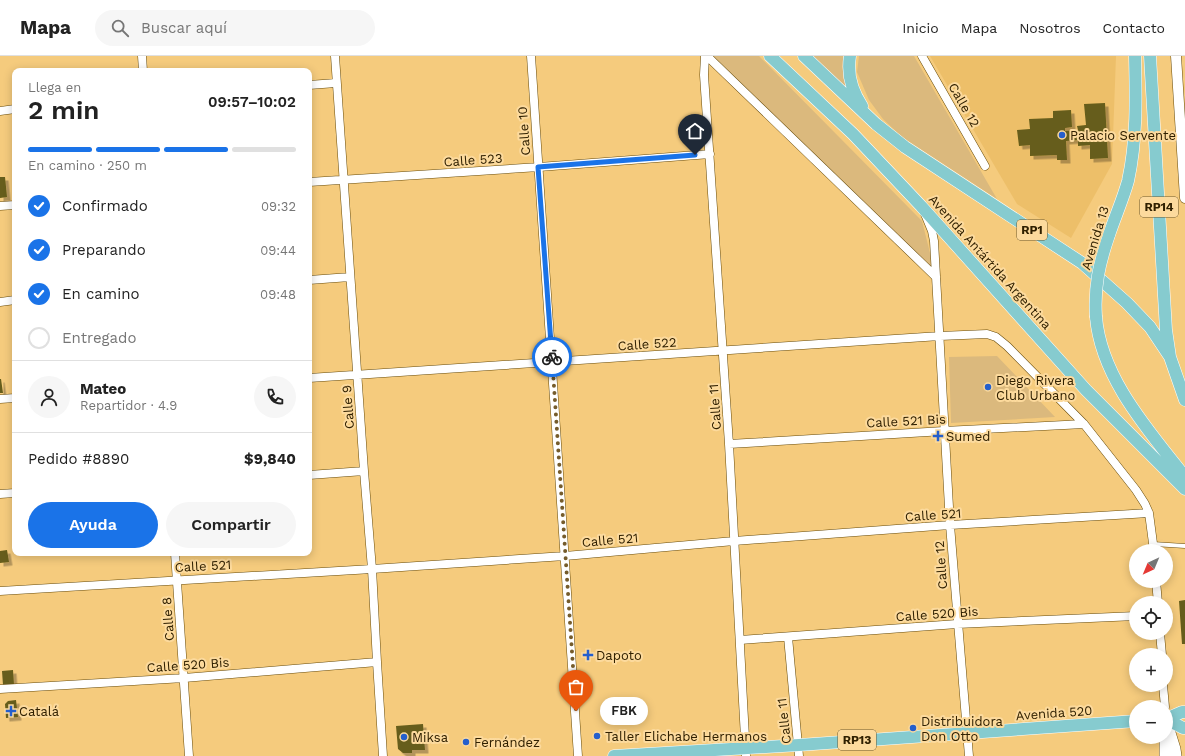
<!DOCTYPE html>
<html lang="es">
<meta charset="utf-8">
<style>
body{margin:0;font-family:"Work Sans",sans-serif;background:#f6f6f6;color:#222;height:100vh;display:flex;flex-direction:column;font-size:15px;white-space:nowrap}
*{box-sizing:border-box;margin:0}
p{font-size:13px;color:#767676}
.icon{flex:none;width:22px;height:22px;fill:none;stroke:currentColor;stroke-width:2;stroke-linecap:round;stroke-linejoin:round}
.map{position:relative;flex:1;overflow:hidden}
.sheet{position:absolute;left:12px;top:12px;width:300px;height:488px;display:flex;flex-direction:column;background:#fff;border-radius:8px;box-shadow:0 2px 10px #0003}
.sheet>*{flex:none}
.needle{width:26px;rotate:224deg}
.fabs{position:absolute;left:1129px;top:488px;display:grid;gap:8px}
.fabs a{display:grid;place-items:center;width:44px;height:44px;border-radius:50%;background:#fff;box-shadow:0 2px 10px #0003;font-size:20px}
.pin{position:absolute;display:grid;place-items:center;width:34px;height:34px;color:#fff;margin:-41px -17px;border-radius:50% 50% 50% 0;rotate:-45deg;box-shadow:0 0 4px #0007}
.pin .icon{rotate:45deg}
.courier{position:absolute;display:grid;place-items:center;width:40px;height:40px;margin:-20px;border:3px solid #1a73e8;border-radius:50%;background:#fff;color:#222;box-shadow:0 1px 5px #0007}
.bubble{position:absolute;height:28px;border-radius:14px;background:#fff;box-shadow:0 2px 10px #0003;font-size:13px;font-weight:600;line-height:28px;text-align:center}
.summary em{font-style:normal;font-weight:600}
.summary div{display:flex;flex-direction:column-reverse}
.summary{display:flex;align-items:center;justify-content:space-between;height:68px;padding:0 16px}
h1{font-size:26px;font-weight:600;line-height:30px}
.bar{display:grid;grid-template-columns:repeat(4,1fr);gap:6px 4px;align-content:center;height:48px;padding:0 16px}
.bar i{height:5px;border-radius:3px;background:#e0e0e0}
.bar .active{background:#1a73e8}
.bar p{grid-column:span 4}
.line{display:flex;align-items:center;gap:10px;padding:0 16px;border-top:1px solid #e0e0e0}
.line div{flex:1}
.round{display:grid;place-items:center;flex:none;width:42px;height:42px;border-radius:21px;background:#f6f6f6}
ol{padding:0 16px;list-style:none}
li{display:flex;align-items:center;gap:12px;height:44px}
li p{margin-inline-start:auto}
li .icon{padding:4px;border-radius:50%;background:#1a73e8;color:#fff;stroke-width:4}
li:last-child{color:#767676}
li i{width:22px;height:22px;border:2px solid #e0e0e0;border-radius:50%}
.action{display:flex;gap:8px;margin-top:auto;padding:8px 16px}
.action a{flex:1;height:46px;border-radius:24px;background:#1a73e8;color:#fff;font-size:16px;font-weight:600;line-height:46px;text-align:center}
.action a+a{background:#f6f6f6;color:#222}
header{display:flex;align-items:center;gap:24px;box-sizing:border-box;height:56px;padding:0 20px;background:#fff;border-bottom:1px solid #e0e0e0}
header strong{font-size:19px}
nav{display:flex;gap:22px;margin-inline-start:auto;font-size:14px}
.search{width:280px;height:36px;background:#f6f6f6;display:flex;align-items:center;gap:10px;box-sizing:border-box;padding:0 14px;border-radius:22px;color:#767676;font-size:15px}
.map>svg:first-child{display:block}
.built{fill:#edbf69}
.green{fill:#dbb97d}
.building{fill:#665d1a;filter:url(#shadow)}
.lines{fill:none;stroke-linecap:round;stroke-linejoin:round}
.service-casing{stroke:#684b08;stroke-width:5}
.minor-casing{stroke:#684b08;stroke-width:9}
.tertiary-casing{stroke:#684b08;stroke-width:11}
.secondary-casing{stroke:#684b08;stroke-width:12}
.primary-casing{stroke:#fff;stroke-width:13}
.service{stroke:#fff;stroke-width:4}
.minor{stroke:#fff;stroke-width:8}
.tertiary{stroke:#fff;stroke-width:10}
.secondary{stroke:#fff;stroke-width:11}
.primary{stroke:#86cbcf;stroke-width:12}
.primary-bridge-casing{stroke:#fff;stroke-width:13;stroke-linecap:butt}
.primary-bridge{stroke:#86cbcf;stroke-width:12}
.done{stroke:#755c2c;stroke-width:4;stroke-dasharray:0 7.2}
.route{stroke:#1a73e8;stroke-width:5}
.poi-dot{fill:#255fcc;stroke:#fcda9d;stroke-width:1.5}
.labels{text-anchor:middle;dominant-baseline:central;stroke-width:4;stroke-linejoin:round;paint-order:stroke}
.shield{fill:#fcda9d;stroke:#6d582f;stroke-width:1}
.shield-label{font-size:12px;font-weight:bold;fill:#302000}
.street-label{font-size:13px;fill:#302000;stroke:#fcda9d}
.poi-label{font-size:13px;fill:#302000;stroke:#fcda9d;text-anchor:start}
</style>
<header>
<strong>Mapa</strong>
<div class="search"><svg class="icon" aria-label="search" viewBox="0 0 24 24"><circle cx="10" cy="10" r="6"/><path d="M15 15l6 6"/></svg>Buscar aquí</div>
<nav><a>Inicio</a><a>Mapa</a><a>Nosotros</a><a>Contacto</a></nav>
</header>
<div class="map">
<svg width="1185" height="700" viewBox="0 0 1185 700">
<defs>
<filter id="shadow"><feDropShadow dx="3.5" dy="3.5" stdDeviation="0" flood-color="#0004"/></filter>
</defs>
<rect width="100%" height="100%" fill="#f5cb7d"/>
<path class="built" d="M930,0h186l-4,108 -41,74 -54,-34z"/>
<path class="green" d="M713,0h46l163,165 14,56z
M812,0h31l1,16 5,20z
M859,0h55l83,143 -95,-62 -19,-18 -14,-19 -12,-28z
M997,300l58,61 -104,6 -2,-66z"/>
<path class="building" d="M1105,47l3,55 -18,1v-14l-12,1v-6l-12,1 1,19h-10v-5l-27,1v-11l-11,1 -2,-16 13,-1 -1,-10 24,-1v-7l18,-1 1,17 -7,1v3l13,-1 -1,-4 9,-1 -2,-21z
M0,121h5l2,20 -7,1z
M0,323h1l2,14h-3z
M7,494l2,12 -9,1v-12z
M1185,544v44h-3l-3,-43z
M13,614l1,15h-11l-1,-14z
M16,644l2,17 -12,1 -1,-14 3,-3z
M423,668l2,26h-13v3h-9l-5,-4 -2,-23z"/>
<g class="lines">
<defs>
<path id="service" d="M1153,488l32,2"/>
<path id="minor" d="M142,0l1,15
M335,0l29,415 8,98 5,93 6,94
M531,0l47,700
M705,0l-1,19 25,369 17,312
M707,0l229,221
M922,0l63,110
M309,29l27,-2
M0,55l15,-2
M309,126l230,-15 171,-13
M0,150l15,-1
M925,158l7,17 2,10 16,284 19,231
M309,224l41,-3
M0,246l15,-2
M309,322l631,-42 47,-2 9,3 11,9 77,78 52,66 9,14 4,9 5,38
M0,343l15,-1
M729,388l215,-13 140,-7
M309,419l55,-4
M0,438l15,-1
M175,497l14,203
M1156,525l2,22
M0,535l372,-22 193,-13 169,-15 216,-16 199,-12
M1160,577l2,22
M788,581l11,119
M740,584l217,-16 179,-8
M1163,629l2,22
M0,633l184,-11 193,-16"/>
<path id="tertiary" d="M1176,0l9,142"/>
<path id="secondary" d="M1166,664l9,29 1,7
M1165,700v-19"/>
<path id="primary" d="M770,0l83,78 68,72 165,184 99,99
M804,0l72,68 29,23 177,116 45,40 23,24 20,30
M850,0c-3,18 2,35 12,50
M1150,0l16,274 4,27 15,43
M1109,179c6,-18 14,-36 19,-54 9,-41 8,-83 7,-125
M1096,261c5,61 53,114 89,160
M1166,663l17,9h2
M1166,663l16,-7h3
M614,700l185,-11 337,-24"/>
</defs>
<use href="#service" class="service-casing"/>
<use href="#minor" class="minor-casing"/>
<use href="#tertiary" class="tertiary-casing"/>
<use href="#secondary" class="secondary-casing"/>
<use href="#primary" class="primary-casing"/>
<use href="#service" class="service"/>
<use href="#minor" class="minor"/>
<use href="#tertiary" class="tertiary"/>
<use href="#secondary" class="secondary"/>
<use href="#primary" class="primary"/>
<defs>
<path id="primary-bridge" d="M1096,261c-2,-30 3,-53 13,-82"/>
</defs>
<use href="#primary-bridge" class="primary-bridge-casing"/>
<use href="#primary-bridge" class="primary-bridge"/>
</g>
<g class="lines">
<path class="done" d="M552,301l24,354"/>
<path class="route" d="M552,301l-14,-190 157,-12"/>
</g>
<g class="poi-dot">
<circle cx="1062" cy="79" r="4"/>
<circle cx="988" cy="331" r="4"/>
<path d="M936 374h4v4h4v4h-4v4h-4v-4h-4v-4h4z"/>
<path d="M586 593h4v4h4v4h-4v4h-4v-4h-4v-4h4z"/>
<path d="M9 649h4v4h4v4h-4v4h-4v-4h-4v-4h4z"/>
<circle cx="913" cy="672" r="4"/>
<circle cx="597" cy="680" r="4"/>
<circle cx="404" cy="681" r="4"/>
<circle cx="466" cy="686" r="4"/>
</g>
<g class="labels">
<g class="shield">
<rect x="1140" y="141" width="38" height="20" rx="3"/>
<rect x="1017" y="164" width="30" height="20" rx="3"/>
<rect x="838" y="674" width="38" height="20" rx="3"/>
</g>
<g class="shield-label">
<text x="1159" y="151">RP14</text>
<text x="1032" y="174">RP1</text>
<text x="857" y="684">RP13</text>
</g>
<g class="street-label">
<text transform="translate(964 49) rotate(60)">Calle 12</text>
<text transform="translate(524 75) rotate(-94)">Calle 10</text>
<text transform="translate(473 104) rotate(-4)">Calle 523</text>
<text transform="translate(1095 182) rotate(-73)">Avenida 13</text>
<text transform="translate(990 206) rotate(48)">Avenida Antártida Argentina</text>
<text transform="translate(647 288) rotate(-4)">Calle 522</text>
<text transform="translate(348 351) rotate(-94)">Calle 9</text>
<text transform="translate(715 351) rotate(-94)">Calle 11</text>
<text transform="translate(906 365) rotate(-3)">Calle 521 Bis</text>
<text transform="translate(933 459) rotate(-4)">Calle 521</text>
<text transform="translate(610 484) rotate(-5)">Calle 521</text>
<text transform="translate(941 509) rotate(-94)">Calle 12</text>
<text transform="translate(203 510) rotate(-3)">Calle 521</text>
<text transform="translate(937 558) rotate(-4)">Calle 520 Bis</text>
<text transform="translate(168 563) rotate(-94)">Calle 8</text>
<text transform="translate(188 609) rotate(-4)">Calle 520 Bis</text>
<text transform="translate(1054 657) rotate(-4)">Avenida 520</text>
<text transform="translate(784 665) rotate(-96)">Calle 11</text>
</g>
<g class="poi-label">
<text x="1070" y="79">Palacio Servente</text>
<text x="996" y="324">Diego Rivera<tspan x="996" dy="15">Club Urbano</tspan></text>
<text x="946" y="380">Sumed</text>
<text x="596" y="599">Dapoto</text>
<text x="19" y="655">Catalá</text>
<text x="921" y="665">Distribuidora<tspan x="921" dy="15">Don Otto</tspan></text>
<text x="605" y="680">Taller Elichabe Hermanos</text>
<text x="412" y="681">Miksa</text>
<text x="474" y="686">Fernández</text>
</g>
</g>
</svg>
<div class="fabs">
<a><svg class="needle" viewBox="-14 -14 28 28"><path d="M0-13l5 13h-10z" fill="#e53935"/><path d="M0 13l5-13h-10z" fill="#767676"/></svg></a>
<a><svg class="icon" aria-label="locate" viewBox="0 0 24 24"><circle cx="12" cy="12" r="6"/><path d="M12 2v4M12 18v4M2 12h4M18 12h4"/></svg></a>
<a>+</a>
<a>−</a>
</div>
<div class="pin" style="left:576px;top:655px;background:#ea580c"><svg class="icon" aria-label="bag" viewBox="0 0 24 24"><path d="M5 8h14l-1 12H6zM9 8a3 3 0 0 1 6 0"/></svg></div>
<div class="pin" style="left:695px;top:99px;background:#1f2937"><svg class="icon" aria-label="home" viewBox="0 0 24 24"><path d="M3 11l9-7 9 7M6 9v11h12V9"/></svg></div>
<div class="courier" style="left:552px;top:301px"><svg class="icon" aria-label="bike" viewBox="0 0 24 24"><circle cx="6" cy="16" r="4"/><circle cx="18" cy="16" r="4"/><path d="M6 16l4-8h5l3 8M10 8l3 8H6M13 5h3"/></svg></div>
<div class="bubble" style="left:600px;top:641px;width:48px">FBK</div>
<section class="sheet">
<div class="summary"><div><h1>2 min</h1><p>Llega en</p></div><em>09:57–10:02</em></div>
<div class="bar"><i class="active"></i><i class="active"></i><i class="active"></i><i></i><p>En camino · 250 m</p></div>
<ol>
<li><svg class="icon" aria-label="check" viewBox="0 0 24 24"><path d="M5 12l5 5 9-10"/></svg>Confirmado<p>09:32</p></li>
<li><svg class="icon" aria-label="check" viewBox="0 0 24 24"><path d="M5 12l5 5 9-10"/></svg>Preparando<p>09:44</p></li>
<li><svg class="icon" aria-label="check" viewBox="0 0 24 24"><path d="M5 12l5 5 9-10"/></svg>En camino<p>09:48</p></li>
<li><i></i>Entregado</li>
</ol>
<div class="line" style="height:72px"><a class="round"><svg class="icon" aria-label="person" viewBox="0 0 24 24"><circle cx="12" cy="8" r="4"/><path d="M4 21q1-7 8-7t8 7"/></svg></a><div><b>Mateo</b><p>Repartidor · 4.9</p></div><a class="round"><svg class="icon" aria-label="phone" viewBox="0 0 24 24"><path d="M5 4h4l2 5-3 2q2 4 5 5l2-3 5 2v4C11 20 4 13 5 4z"/></svg></a></div>
<div class="line" style="height:52px"><div>Pedido #8890</div><b>$9,840</b></div>
<div class="action"><a>Ayuda</a><a>Compartir</a></div>
</section>
</div>
